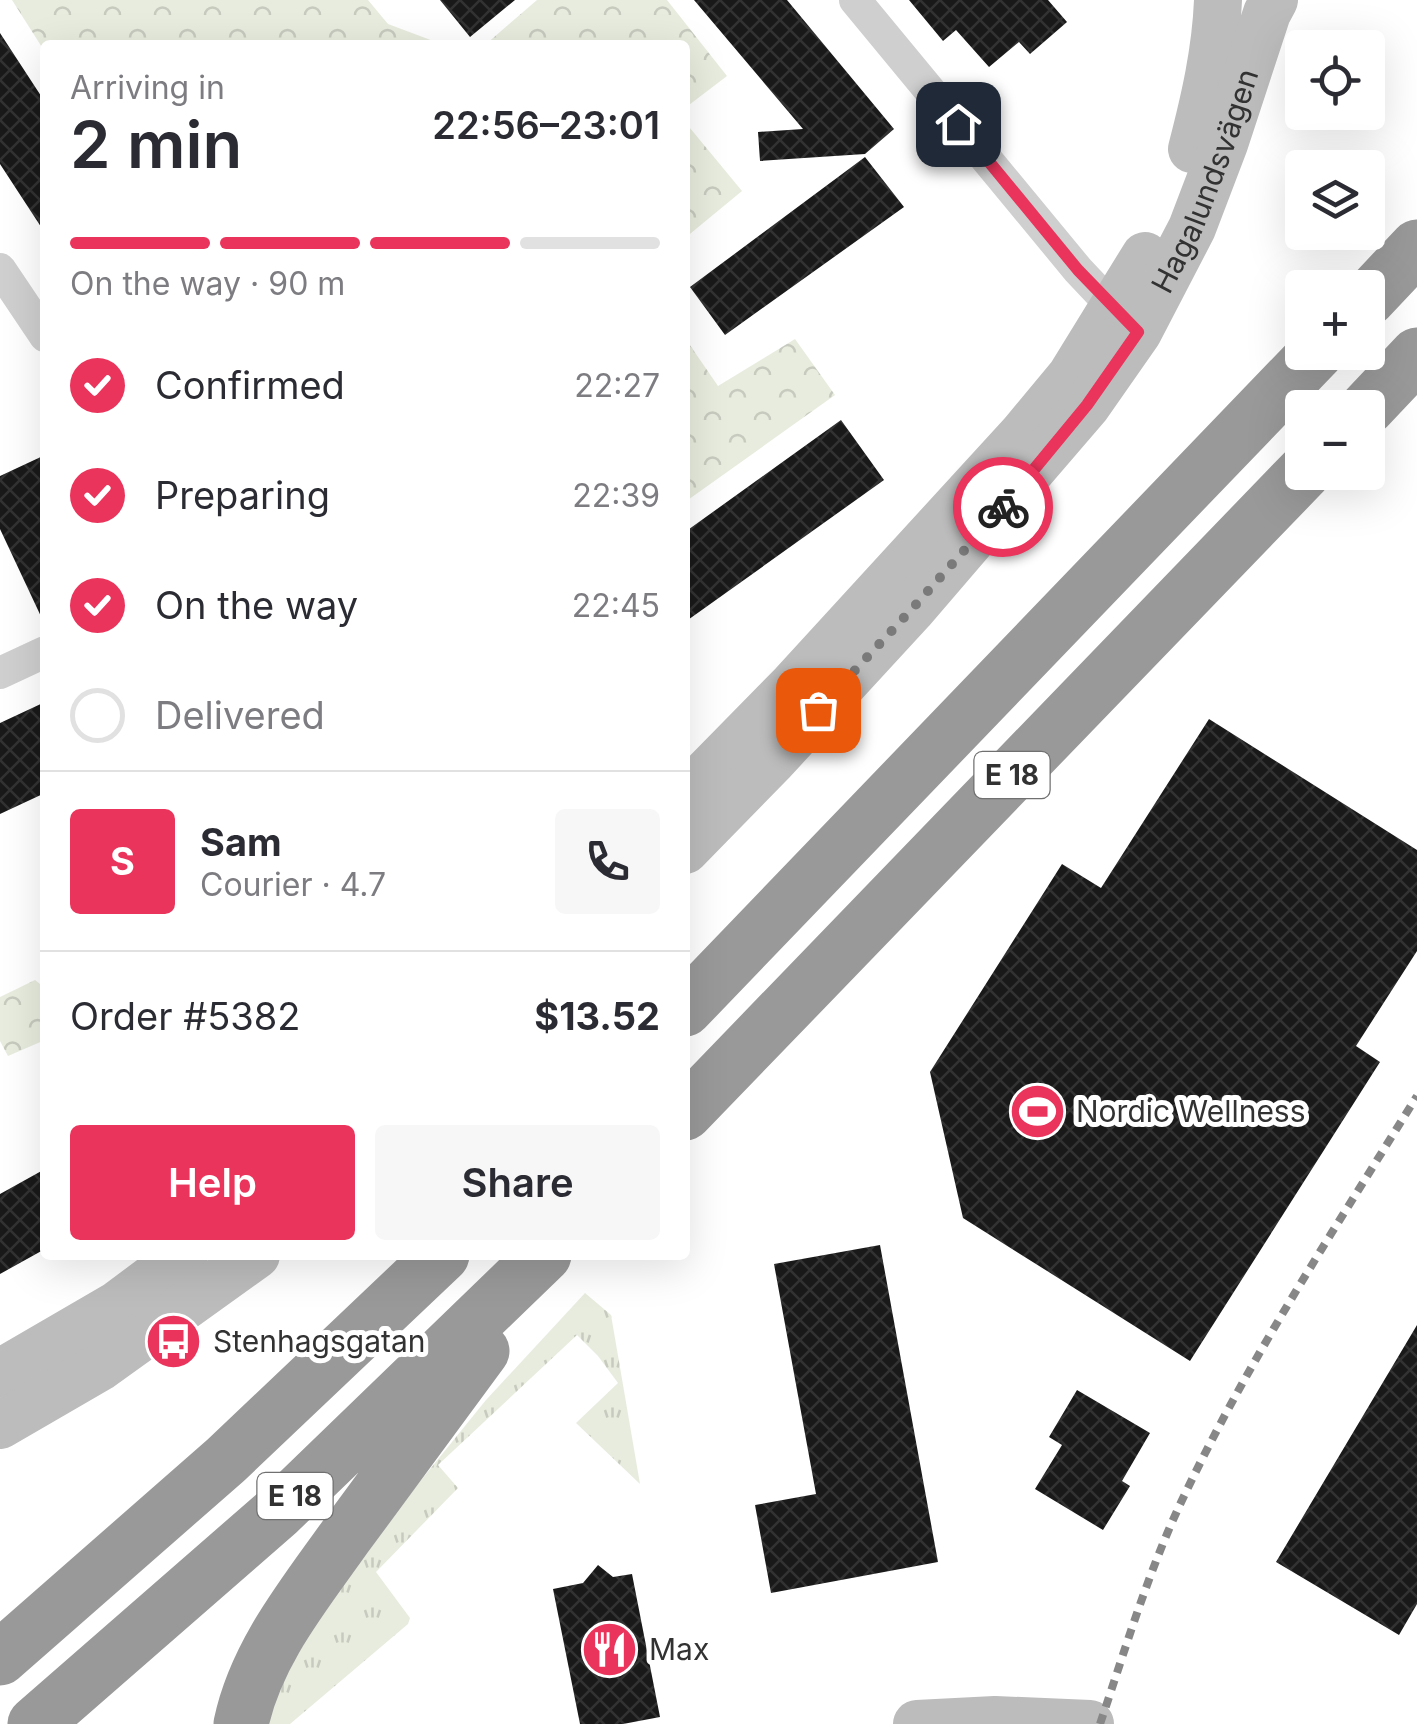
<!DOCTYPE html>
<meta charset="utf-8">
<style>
body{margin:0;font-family:Inter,sans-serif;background:#f7f7f7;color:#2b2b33;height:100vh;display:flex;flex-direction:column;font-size:38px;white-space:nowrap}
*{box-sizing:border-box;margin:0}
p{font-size:32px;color:#7c7c81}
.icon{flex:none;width:55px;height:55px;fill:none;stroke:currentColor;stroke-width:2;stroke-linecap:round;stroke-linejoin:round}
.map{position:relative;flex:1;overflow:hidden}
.side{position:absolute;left:40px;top:40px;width:650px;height:1220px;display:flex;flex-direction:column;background:#fff;border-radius:10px;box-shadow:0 10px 40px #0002}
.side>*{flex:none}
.tools{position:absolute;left:1285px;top:30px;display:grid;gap:20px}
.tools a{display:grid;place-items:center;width:100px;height:100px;border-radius:10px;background:#fff;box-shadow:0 10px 40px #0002;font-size:50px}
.pin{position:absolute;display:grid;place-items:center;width:85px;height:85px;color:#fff;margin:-42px;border-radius:20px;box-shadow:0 5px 15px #0006}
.courier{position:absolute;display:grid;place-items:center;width:100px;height:100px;margin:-50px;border:8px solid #ea345c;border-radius:50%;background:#fff;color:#222;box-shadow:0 2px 12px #0007}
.headline em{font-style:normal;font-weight:600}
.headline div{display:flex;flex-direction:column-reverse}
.headline{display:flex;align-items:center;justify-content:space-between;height:170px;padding:0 30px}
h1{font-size:65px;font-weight:600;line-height:75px}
.bar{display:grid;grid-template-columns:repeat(4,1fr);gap:15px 10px;align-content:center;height:120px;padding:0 30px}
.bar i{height:12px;border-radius:8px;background:#e1e1e2}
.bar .on{background:#ea345c}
.bar p{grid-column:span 4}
.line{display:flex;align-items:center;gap:25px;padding:0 30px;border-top:2px solid #e1e1e2}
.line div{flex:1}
.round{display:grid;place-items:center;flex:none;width:105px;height:105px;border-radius:10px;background:#f7f7f7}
ol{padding:0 30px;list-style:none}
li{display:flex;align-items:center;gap:30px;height:110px}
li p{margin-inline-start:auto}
li .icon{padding:10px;border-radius:50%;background:#ea345c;color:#fff;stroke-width:4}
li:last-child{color:#7c7c81}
li i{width:55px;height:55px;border:5px solid #e1e1e2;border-radius:50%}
.cta{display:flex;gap:20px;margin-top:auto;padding:20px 30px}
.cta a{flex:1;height:115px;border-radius:10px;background:#ea345c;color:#fff;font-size:40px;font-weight:600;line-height:115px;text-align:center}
.cta a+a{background:#f7f7f7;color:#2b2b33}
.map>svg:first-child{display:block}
.grass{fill:url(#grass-tufts)}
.park{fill:url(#park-crowns)}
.building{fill:url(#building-cross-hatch)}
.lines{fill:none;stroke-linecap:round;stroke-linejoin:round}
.street{stroke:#cfcfcf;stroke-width:32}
.secondary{stroke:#bcbcbc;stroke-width:48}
.highway{stroke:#999;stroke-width:55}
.rail{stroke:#878787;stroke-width:8;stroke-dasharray:10 8;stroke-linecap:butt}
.done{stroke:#7a7a7a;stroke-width:10;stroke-dasharray:0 18}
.route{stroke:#ea345c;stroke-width:12}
.labels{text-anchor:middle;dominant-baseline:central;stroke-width:10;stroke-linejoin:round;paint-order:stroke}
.shield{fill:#fff;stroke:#707070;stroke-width:2.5}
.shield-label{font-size:28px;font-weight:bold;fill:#323232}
.street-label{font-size:30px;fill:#323232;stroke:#fff}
.poi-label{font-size:30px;fill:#323232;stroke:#fff;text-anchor:start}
</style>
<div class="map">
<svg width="1417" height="1724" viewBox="0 0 1417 1724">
<defs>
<pattern id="grass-tufts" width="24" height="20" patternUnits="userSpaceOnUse" patternTransform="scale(2.5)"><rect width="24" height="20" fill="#e7ecde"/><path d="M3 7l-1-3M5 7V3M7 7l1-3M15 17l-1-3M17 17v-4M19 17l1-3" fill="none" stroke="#c7cbbf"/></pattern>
<pattern id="park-crowns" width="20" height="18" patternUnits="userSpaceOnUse" patternTransform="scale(2.5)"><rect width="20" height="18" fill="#e7ecde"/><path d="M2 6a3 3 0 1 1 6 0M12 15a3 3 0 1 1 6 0" fill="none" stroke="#c7cbbf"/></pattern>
<pattern id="building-cross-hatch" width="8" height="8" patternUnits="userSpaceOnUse" patternTransform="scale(2.5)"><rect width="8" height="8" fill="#191919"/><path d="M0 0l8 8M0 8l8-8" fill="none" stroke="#323232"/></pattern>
</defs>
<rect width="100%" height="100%" fill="#fff"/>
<path class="grass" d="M585,1293l26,22 29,169 -64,-61 42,-40 -20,-27 -21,-21 -139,130 20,23 -82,84 34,46 -2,6 -118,100h-25l26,-68 101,-140 94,-116z"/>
<path class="park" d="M12,0h356l20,24 56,21h-399v7z
M537,0h130l60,76 -42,32v-63h-200z
M685,122l57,69 -57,47z
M685,338l33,48 77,-47 40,56 -150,107z
M35,980l10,8v52l-37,16 -8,-15v-44z"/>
<path class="building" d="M440,0h75l-45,37z
M694,0h93l107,129 -29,25 -105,7 -2,-29 45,-3z
M909,0h139l19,22 -37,32 -11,-12 -30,25 -33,-37 -13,11z
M0,33l45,69v131l-45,-69z
M865,157l39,50 -179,128 -35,-48z
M841,420l43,60 -199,142v-90z
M45,455v170l-45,-96v-53z
M45,702v91l-45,21v-91z
M1209,719l208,131v101l-61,95 24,16 -190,299 -227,-143 -33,-146 132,-208 39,24z
M45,1169v80l-45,25v-80z
M880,1245l58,317 -167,31 -16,-88 61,-11 -42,-230z
M1417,1325v279l-18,31 -123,-73z
M1077,1390l73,43 -28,48 8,5 -27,44 -68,-41 27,-44 -13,-8z
M598,1565l15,12 19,-3 28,143 -37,7h-43l-27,-135 30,-6z"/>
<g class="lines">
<path class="street" d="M855,0l223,270 48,51
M0,269l45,67
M0,673l45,-21"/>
<g class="secondary">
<path d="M1192,149c13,-50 24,-98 26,-149"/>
<path d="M685,795l108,-110 229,-250 49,-59 74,-120"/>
<path id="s1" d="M685,850l87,-89 139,-151 176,-205 51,-73 54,-104 32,-84 43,-131 7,-13"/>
<path d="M0,1373l117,-68 67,-50"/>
<path d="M0,1425l100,-58 156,-112"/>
<path d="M917,1724l78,-4 95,4"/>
</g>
<path class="highway" d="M1368,299l49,-52
M1367,408l50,-53
M685,1009l632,-657
M685,1113l619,-641
M0,1658l226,-198 216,-205
M35,1724l243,-212 266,-257
M241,1724c15,-71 63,-129 104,-187 45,-62 92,-124 137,-186"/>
<path class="rail" d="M1100,1724c26,-77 49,-155 84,-228 66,-139 152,-269 233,-400"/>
</g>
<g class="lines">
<path class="done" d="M818,710l93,-100 92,-103"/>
<path class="route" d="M958,124l120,146 60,62 -51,73 -84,102"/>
</g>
<defs>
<symbol id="stadium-disc" viewBox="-11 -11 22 22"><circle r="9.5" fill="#ea345c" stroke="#fff"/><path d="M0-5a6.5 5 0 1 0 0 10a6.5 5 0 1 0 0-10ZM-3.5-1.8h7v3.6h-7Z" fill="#fff"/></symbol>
<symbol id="bus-disc" viewBox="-11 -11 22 22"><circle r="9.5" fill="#ea345c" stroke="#fff"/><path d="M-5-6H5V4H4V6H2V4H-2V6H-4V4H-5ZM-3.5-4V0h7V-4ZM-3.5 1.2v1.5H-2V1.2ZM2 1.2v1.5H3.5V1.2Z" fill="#fff"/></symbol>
<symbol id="restaurant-disc" viewBox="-11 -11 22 22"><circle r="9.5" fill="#ea345c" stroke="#fff"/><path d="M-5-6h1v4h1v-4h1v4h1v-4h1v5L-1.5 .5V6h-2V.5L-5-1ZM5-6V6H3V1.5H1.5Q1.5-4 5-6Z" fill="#fff"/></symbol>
</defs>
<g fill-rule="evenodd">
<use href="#stadium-disc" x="1006" y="1080" width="63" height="63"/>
<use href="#bus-disc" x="142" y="1310" width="63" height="63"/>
<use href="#restaurant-disc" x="578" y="1618" width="63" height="63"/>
</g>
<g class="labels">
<g class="shield">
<rect x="974.5" y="752" width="75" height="46" rx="8"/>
<rect x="257.5" y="1473" width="75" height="46" rx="8"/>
</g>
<g class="shield-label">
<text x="1012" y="775">E 18</text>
<text x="295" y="1496">E 18</text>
</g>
<g class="street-label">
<text stroke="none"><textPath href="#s1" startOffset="855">Hagalundsvägen</textPath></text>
</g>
<g class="poi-label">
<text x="1076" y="1111">Nordic Wellness</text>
<text x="213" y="1341">Stenhagsgatan</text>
<text x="649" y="1649">Max</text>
</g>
</g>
</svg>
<div class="tools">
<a><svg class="icon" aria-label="locate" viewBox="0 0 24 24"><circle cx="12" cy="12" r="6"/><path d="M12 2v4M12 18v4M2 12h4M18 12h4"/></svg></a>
<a><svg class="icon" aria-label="layers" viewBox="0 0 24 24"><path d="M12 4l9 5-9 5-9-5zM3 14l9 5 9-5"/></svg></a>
<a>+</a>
<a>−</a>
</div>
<div class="pin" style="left:818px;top:710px;background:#ea580c"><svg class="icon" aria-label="bag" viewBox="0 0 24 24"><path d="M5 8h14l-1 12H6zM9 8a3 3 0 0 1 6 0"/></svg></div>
<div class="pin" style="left:958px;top:124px;background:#1f2937"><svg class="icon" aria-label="home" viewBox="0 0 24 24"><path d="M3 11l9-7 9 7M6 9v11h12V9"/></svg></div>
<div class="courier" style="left:1003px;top:507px"><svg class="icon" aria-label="bike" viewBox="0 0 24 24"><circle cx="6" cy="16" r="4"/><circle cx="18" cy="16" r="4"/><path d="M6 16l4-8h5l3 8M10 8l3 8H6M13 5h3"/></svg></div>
<section class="side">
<div class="headline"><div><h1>2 min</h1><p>Arriving in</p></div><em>22:56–23:01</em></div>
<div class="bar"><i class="on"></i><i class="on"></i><i class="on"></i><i></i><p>On the way · 90 m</p></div>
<ol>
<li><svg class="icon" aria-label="check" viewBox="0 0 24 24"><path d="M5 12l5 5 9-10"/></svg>Confirmed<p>22:27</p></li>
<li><svg class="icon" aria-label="check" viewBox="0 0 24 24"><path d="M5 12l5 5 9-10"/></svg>Preparing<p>22:39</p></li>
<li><svg class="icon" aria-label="check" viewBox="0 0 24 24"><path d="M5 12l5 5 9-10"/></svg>On the way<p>22:45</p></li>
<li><i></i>Delivered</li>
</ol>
<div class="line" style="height:180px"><b class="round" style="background:#ea345c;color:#fff">S</b><div><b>Sam</b><p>Courier · 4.7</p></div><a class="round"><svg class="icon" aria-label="phone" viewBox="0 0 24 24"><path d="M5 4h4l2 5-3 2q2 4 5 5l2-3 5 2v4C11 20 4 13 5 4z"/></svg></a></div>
<div class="line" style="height:130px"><div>Order #5382</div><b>$13.52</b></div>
<div class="cta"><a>Help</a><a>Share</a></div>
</section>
</div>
